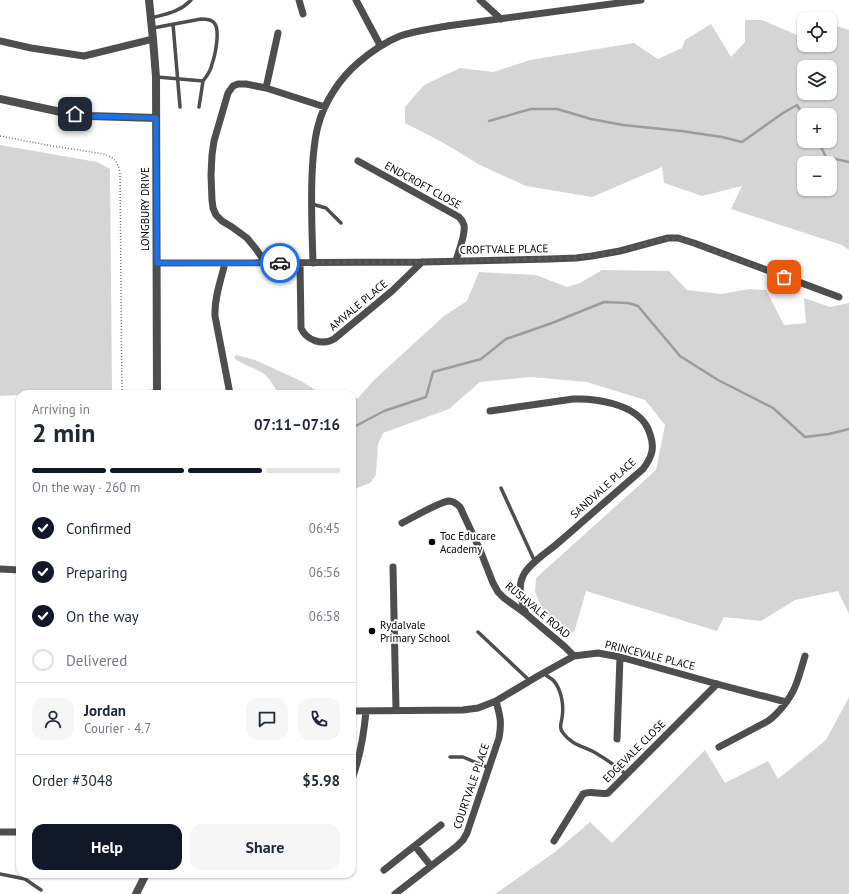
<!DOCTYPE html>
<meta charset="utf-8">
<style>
body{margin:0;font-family:"PT Sans",sans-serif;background:#f6f6f7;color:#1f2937;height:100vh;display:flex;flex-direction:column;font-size:15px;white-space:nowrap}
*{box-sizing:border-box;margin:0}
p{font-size:13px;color:#747a83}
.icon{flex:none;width:22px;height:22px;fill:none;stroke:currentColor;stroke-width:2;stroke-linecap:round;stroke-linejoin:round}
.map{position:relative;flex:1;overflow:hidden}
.sheet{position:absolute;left:16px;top:390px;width:340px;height:488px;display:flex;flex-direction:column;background:#fff;border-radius:12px;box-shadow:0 1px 3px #0004}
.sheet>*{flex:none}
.buttons{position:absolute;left:797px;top:12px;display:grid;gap:8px}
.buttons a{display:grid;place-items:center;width:40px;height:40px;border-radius:8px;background:#fff;box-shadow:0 1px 3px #0004;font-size:20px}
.pin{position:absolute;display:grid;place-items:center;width:34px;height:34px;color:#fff;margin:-17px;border-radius:8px;box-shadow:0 2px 6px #0006}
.courier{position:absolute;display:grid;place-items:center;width:40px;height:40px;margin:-20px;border:3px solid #1a73e8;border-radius:50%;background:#fff;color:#222;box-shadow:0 1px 5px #0007}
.headline em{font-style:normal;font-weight:700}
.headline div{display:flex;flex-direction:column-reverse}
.headline{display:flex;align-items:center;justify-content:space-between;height:68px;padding:0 16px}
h1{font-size:26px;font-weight:700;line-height:30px}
.bar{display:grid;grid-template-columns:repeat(4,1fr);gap:6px 4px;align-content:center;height:48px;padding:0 16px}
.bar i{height:5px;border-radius:3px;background:#e0e1e3}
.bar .on{background:#111827}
.bar p{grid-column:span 4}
.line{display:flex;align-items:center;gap:10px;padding:0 16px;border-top:1px solid #e0e1e3}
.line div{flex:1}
.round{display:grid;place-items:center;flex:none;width:42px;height:42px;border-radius:12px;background:#f6f6f7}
ol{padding:0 16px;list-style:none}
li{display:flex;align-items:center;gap:12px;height:44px}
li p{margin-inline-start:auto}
li .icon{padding:4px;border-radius:50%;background:#111827;color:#fff;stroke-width:4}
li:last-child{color:#747a83}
li i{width:22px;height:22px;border:2px solid #e0e1e3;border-radius:50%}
.cta{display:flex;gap:8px;margin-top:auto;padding:8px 16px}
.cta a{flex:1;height:46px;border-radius:12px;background:#111827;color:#fff;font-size:16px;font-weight:700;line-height:46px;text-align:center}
.cta a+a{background:#f6f6f7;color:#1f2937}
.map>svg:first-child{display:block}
.green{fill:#d5d5d5;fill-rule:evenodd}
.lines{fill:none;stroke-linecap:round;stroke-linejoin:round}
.stream{stroke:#9c9c9c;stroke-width:2.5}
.path{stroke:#707070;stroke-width:1.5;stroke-dasharray:1 2;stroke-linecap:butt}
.service{stroke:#4e4e4e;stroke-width:3.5}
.minor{stroke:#4e4e4e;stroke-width:7}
.tertiary{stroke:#4e4e4e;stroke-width:8}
.done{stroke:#595959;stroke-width:4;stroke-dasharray:0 7.2}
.route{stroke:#1a73e8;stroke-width:5}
.poi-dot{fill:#000;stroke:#fff;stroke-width:1.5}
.labels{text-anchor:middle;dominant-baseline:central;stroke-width:3.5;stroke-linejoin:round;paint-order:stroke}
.street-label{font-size:11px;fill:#000;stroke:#fff}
.poi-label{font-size:11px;fill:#000;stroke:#fff;text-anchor:start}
</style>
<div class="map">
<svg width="849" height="894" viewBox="0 0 849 894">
<rect width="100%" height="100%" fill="#fff"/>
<path class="green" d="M745,20h17l35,15 7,-10v20h26v-21l19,6v220l-7,-5 -111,-36 11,-23 -40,10 -38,-13 -2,-16 -70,30 -66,-11 -44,-20 -42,-25 -35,-18v-16l19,-22 36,-17 33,4 37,-12 104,-17 24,16 24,-11 3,-8 26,-16 20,33 14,-15zM804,67h26v26h-26zM804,115h26v26h-26zM804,163h26v26h-26z
M0,145l97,17 13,7 2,222h-44l-17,3h-31v1l-20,1z
M602,270l67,1 18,19 34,4 29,-5 16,1 18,35 22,-2 -2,-25 26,9 19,-4v311l-11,-23 -43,9 -34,21 -37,-4 -7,14 -131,-40 -12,42 -30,-20 -9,-21 1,-14 120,-108 9,-45 -20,-25 -58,-18 -56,-5 -51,5 -31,27 -66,24 -5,11 -2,31 -6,8 -18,7v-90l6,-2 16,-18 70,-64 23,-15 12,-29 57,3 31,12 13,-4z
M236,355l19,5 46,21 21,13h-44c-3,-7 -7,-14 -13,-19 -8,-7 -21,-9 -31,-17z
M849,697v197h-354l60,-42 35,-30 22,21 93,-93 20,33 43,-22 10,18 48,-39z"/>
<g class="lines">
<path class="stream" d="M489,121l42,-12h26l34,10 32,6 58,6 41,6 20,5 41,-29 14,-8 7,12
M818,141l8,16 23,5
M294,393l1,1
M352,428l32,-17 42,-14 7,-25 48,-13 25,-20 46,-16 52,-21 24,1 10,3 42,50 38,24 55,28 32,29 24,-3 20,-5"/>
<path class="path" d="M0,136l47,9 57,9c11,4 13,7 16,18l2,222"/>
<path class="service" d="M151,18c15,-4 29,-6 40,-18
M173,24l7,83
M153,28l48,-9c5,0 11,0 14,5 5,8 0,32 -3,40 -1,7 -5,12 -9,17l-46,-4
M199,107l4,-26
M312,204l14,4 15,15
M501,488l34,74
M478,632l52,49
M19,643l1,30
M543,673c3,2 7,5 10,7 9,10 11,26 9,38 -1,6 -3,10 1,15 8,11 19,13 31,19 12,7 22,14 33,23
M450,757h13l26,11
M0,874l25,5 16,11"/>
<path class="minor" d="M299,0l4,14
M356,0l24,45
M480,0l21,19
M0,41l31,7 53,8 69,-17
M266,88l12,-55
M358,161l101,56c2,2 4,5 5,8 2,10 -6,27 -8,36
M265,262l-9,-13 -9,-11 -15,-11 -10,-6 -6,-6 -3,-7 -1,-8 -1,-25 1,-20 2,-14 14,-48 5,-7 5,-2h8l20,4 59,19
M157,263l265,-1 128,-3 26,-1 16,-2 28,-5 48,-13h10l16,5 145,54
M225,263c-4,17 -11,35 -10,53l15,78
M300,263l1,65c5,12 21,18 33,11l58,-48 30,-29
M313,263c-1,-35 -3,-70 0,-104 1,-11 2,-23 5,-33 6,-24 22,-48 41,-64 13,-11 24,-19 41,-26 15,-5 31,-7 47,-10l194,-26
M141,394l16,-1
M490,411l83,-12c23,-1 60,5 73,26 2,3 3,6 4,9 5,14 2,23 -7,35 -28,24 -56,49 -85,74 -9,8 -30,21 -35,33 -6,12 -1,26 3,38
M402,523c10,-5 37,-21 47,-22 4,0 8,3 11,6l20,43 13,33 5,9 6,6 22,16 39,33 9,9
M393,567l3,143
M0,569l20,1
M352,711l111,-1 15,-2 18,-7 42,-25 36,-20 24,-3 22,4 97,27 69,18
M617,739l3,-82
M719,747l49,-26c10,-7 22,-22 27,-34 4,-10 7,-21 10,-31
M352,779c8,-22 12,-45 14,-68
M0,832h20
M554,841l29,-47c8,-4 17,1 25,-1l109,-109
M415,846l16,20
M384,870l57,-45
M395,894l62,-48 6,-6 4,-7 32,-95c3,-16 1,-22 -3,-37"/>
<path class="tertiary" d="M149,0l4,39 3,38 1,317
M0,99l61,13 28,4 67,2
M136,894l10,-20"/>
</g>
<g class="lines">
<path class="done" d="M280,263l142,-1 154,-4 44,-7 48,-13 18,2 98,37"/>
<path class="route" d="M75,114l14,2 67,2 1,145h123"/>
</g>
<g class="poi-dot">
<circle cx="432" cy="542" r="4"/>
<circle cx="372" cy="631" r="4"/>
</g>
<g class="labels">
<g class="street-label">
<text transform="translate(423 185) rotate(29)">ENDCROFT CLOSE</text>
<text transform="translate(145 209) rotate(-90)">LONGBURY DRIVE</text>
<text transform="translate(504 249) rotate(-1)">CROFTVALE PLACE</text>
<text transform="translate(358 305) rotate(-40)">AMVALE PLACE</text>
<text transform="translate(603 488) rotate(-42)">SANDVALE PLACE</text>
<text transform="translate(538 610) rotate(40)">RUSHVALE ROAD</text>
<text transform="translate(650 655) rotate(14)">PRINCEVALE PLACE</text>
<text transform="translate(634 751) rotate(-45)">EDGEVALE CLOSE</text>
<text transform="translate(471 786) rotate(-71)">COURTVALE PLACE</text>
</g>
<g class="poi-label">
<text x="440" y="536">Toc Educare<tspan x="440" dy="13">Academy</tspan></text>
<text x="380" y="625">Rydalvale<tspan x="380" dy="13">Primary School</tspan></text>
</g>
</g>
</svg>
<div class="buttons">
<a><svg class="icon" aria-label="locate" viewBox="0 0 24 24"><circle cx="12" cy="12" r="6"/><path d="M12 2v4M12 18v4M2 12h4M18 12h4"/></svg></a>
<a><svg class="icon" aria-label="layers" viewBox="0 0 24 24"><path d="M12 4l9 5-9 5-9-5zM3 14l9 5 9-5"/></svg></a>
<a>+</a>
<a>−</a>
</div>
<div class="pin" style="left:784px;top:277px;background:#ea580c"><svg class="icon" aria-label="bag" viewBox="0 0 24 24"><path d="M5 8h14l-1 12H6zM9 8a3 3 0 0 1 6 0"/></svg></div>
<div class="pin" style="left:75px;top:114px;background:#1f2937"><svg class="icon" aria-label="home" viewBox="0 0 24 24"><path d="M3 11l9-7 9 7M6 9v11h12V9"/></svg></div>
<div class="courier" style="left:280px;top:263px"><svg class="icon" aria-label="car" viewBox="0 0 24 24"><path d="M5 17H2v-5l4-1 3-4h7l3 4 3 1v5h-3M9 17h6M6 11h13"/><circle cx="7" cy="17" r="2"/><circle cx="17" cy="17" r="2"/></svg></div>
<section class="sheet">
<div class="headline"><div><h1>2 min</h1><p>Arriving in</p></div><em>07:11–07:16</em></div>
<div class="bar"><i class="on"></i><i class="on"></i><i class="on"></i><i></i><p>On the way · 260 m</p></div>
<ol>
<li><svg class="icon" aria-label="check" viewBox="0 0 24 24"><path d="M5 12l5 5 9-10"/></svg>Confirmed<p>06:45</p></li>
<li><svg class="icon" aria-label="check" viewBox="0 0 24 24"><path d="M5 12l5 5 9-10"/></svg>Preparing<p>06:56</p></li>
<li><svg class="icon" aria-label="check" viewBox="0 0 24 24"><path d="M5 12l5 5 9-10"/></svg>On the way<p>06:58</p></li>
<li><i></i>Delivered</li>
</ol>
<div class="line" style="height:72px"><a class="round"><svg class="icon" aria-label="person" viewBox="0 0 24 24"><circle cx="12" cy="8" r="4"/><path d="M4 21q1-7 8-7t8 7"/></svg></a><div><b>Jordan</b><p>Courier · 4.7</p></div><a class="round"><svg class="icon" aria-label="chat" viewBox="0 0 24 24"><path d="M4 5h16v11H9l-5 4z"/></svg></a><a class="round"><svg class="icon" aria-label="phone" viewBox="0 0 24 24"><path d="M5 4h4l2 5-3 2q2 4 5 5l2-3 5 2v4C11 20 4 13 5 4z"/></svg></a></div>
<div class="line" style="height:52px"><div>Order #3048</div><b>$5.98</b></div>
<div class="cta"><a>Help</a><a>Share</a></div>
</section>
</div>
